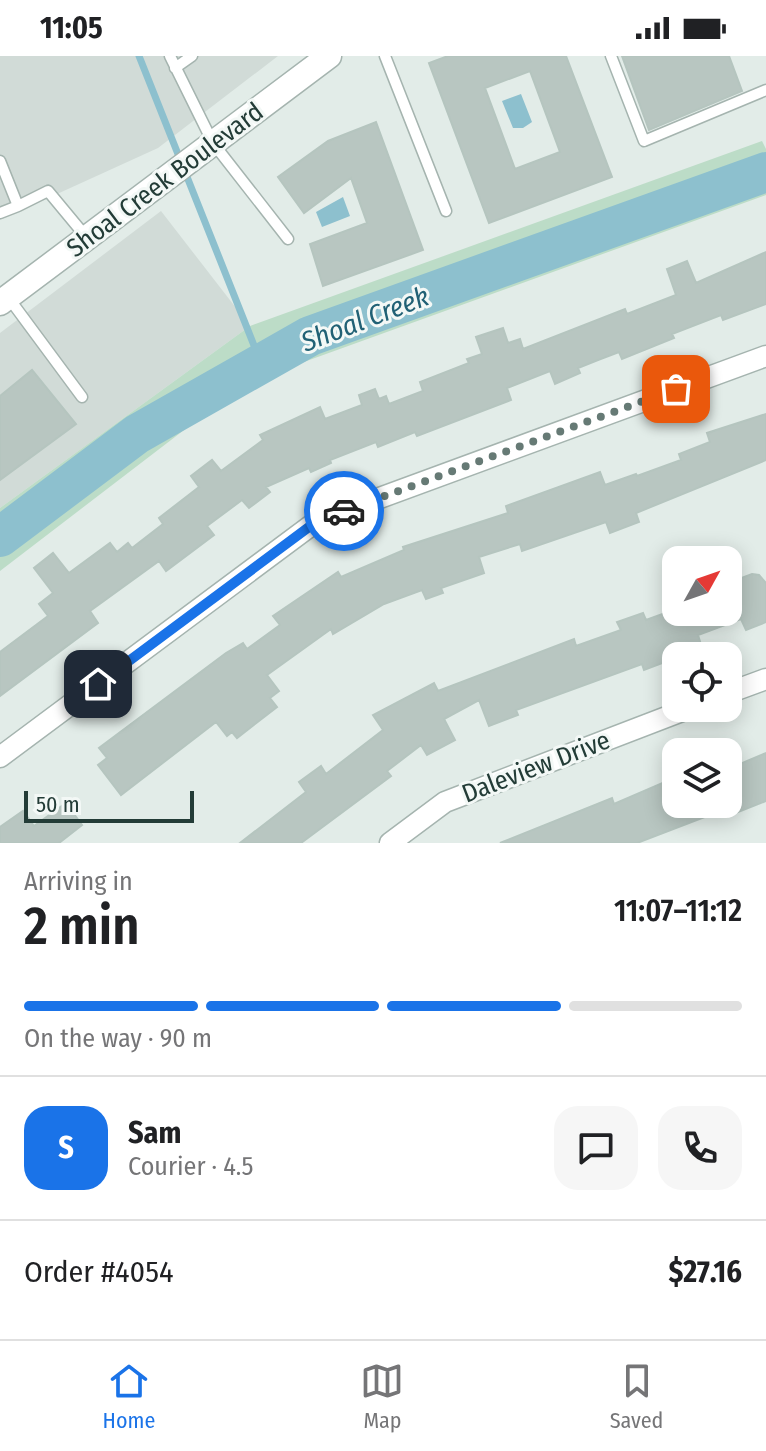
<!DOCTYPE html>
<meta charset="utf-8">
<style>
body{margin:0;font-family:"Fira Sans Condensed",sans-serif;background:#f6f6f6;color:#202124;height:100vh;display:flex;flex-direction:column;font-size:30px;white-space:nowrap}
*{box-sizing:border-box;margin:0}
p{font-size:26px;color:#757577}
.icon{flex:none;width:44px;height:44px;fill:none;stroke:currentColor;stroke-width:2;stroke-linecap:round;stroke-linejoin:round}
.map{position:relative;height:787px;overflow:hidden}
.side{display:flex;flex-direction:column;background:#fff;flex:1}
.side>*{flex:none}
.needle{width:52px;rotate:50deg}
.controls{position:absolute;left:662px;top:490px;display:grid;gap:16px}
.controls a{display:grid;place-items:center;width:80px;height:80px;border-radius:16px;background:#fff;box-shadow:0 4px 20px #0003;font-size:40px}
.scale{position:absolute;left:24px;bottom:20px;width:170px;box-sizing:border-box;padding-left:8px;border:4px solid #233c37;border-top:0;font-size:22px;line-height:28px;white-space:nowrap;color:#233c37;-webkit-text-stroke:6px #f3f8f6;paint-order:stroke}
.pin{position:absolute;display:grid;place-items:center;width:68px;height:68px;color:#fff;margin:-34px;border-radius:16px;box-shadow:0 4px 12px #0006}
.courier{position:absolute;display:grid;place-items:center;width:80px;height:80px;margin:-40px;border:6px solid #1a73e8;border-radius:50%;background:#fff;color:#222;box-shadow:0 2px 10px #0007}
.overview em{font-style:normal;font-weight:600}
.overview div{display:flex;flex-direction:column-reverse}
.overview{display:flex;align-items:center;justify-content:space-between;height:136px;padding:0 24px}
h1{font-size:52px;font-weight:600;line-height:60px}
.bar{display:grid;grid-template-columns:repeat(4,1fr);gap:12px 8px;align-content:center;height:96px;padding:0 24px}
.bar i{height:10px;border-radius:6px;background:#e0e0e0}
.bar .current{background:#1a73e8}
.bar p{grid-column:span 4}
.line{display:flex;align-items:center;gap:20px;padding:0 24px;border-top:2px solid #e0e0e0}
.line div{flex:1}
.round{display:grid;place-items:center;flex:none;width:84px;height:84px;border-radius:24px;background:#f6f6f6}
.status{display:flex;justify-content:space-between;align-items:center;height:56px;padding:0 40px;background:#fff;direction:ltr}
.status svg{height:22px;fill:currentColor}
.menu{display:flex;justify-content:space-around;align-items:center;height:112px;border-top:2px solid #e0e0e0;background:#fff;font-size:22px;color:#757577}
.menu a{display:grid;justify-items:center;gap:4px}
.menu .current{color:#1a73e8}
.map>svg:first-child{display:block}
.built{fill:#d1dbd7}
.green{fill:#bcdcc7}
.water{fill:#8dc0ce}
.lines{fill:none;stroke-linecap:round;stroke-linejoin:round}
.stream{stroke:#8dc0ce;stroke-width:7}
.river{stroke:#8dc0ce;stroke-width:40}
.building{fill:#b8c6c1;stroke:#b5c5bf;stroke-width:2;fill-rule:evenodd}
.service-casing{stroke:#a5b4af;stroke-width:13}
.minor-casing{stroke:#a5b4af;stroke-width:23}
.tertiary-casing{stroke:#a5b4af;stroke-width:27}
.service{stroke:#fff;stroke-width:10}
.minor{stroke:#fff;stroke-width:20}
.tertiary{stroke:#fff;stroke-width:24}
.done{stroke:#667a75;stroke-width:8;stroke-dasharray:0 14.4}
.route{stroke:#1a73e8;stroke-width:10}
.labels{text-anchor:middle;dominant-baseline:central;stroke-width:6;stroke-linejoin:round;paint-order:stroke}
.street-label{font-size:26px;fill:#233c37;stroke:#f3f8f6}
.water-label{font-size:28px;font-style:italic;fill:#216175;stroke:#f3f8f6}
</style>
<div class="status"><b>11:05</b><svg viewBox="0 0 49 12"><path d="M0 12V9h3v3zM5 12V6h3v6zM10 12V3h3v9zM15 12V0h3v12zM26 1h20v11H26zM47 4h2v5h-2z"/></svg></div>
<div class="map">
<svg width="766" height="787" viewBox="0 0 766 787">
<rect width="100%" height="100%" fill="#e2ece8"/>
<path class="built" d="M0,0h278l-120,92 -158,72z
M161,155l89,115 -250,182v-175z"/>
<path class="green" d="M762,85l4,8v46l-476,172 -102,60 -188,144v-63l250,-182z"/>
<path class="water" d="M521,38l11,28 -9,6h-10l-11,-27z
M343,141l7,19 -28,11 -6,-15z"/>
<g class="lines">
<path class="stream" d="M139,0l122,307"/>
<path class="river" d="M0,481l137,-103 173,-98 456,-164"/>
</g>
<path class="building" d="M448,0h118l46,121 -123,46 -60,-160zM530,15l30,81 -45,17 -30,-81z
M622,0h107l13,35 -93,39z
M376,66l47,128 -100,36 -13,-42 57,-21 -16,-45 -47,35 -26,-36 50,-36z
M766,196v52l-43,16 -2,-5 -49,19 2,4 -52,21 -3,-7 -21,8 -20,8 2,5 -25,11 -5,-13 -43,17 4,12 -94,36 -2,-4 -37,15 -2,-5 -46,18 1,3 -20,9 -2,-4 -43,19 4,5 -21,16 -7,-8 -35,26 7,9 -48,36 -7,-10 -69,50 8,12 -98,73v-44l48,-36 -9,-12 14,-11 -19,-25 19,-15 16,20 41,-30 7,9 11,-9 4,5 31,-24 -4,-6 40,-31 -8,-11 21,-16 9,11 42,-31 -3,-5 60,-28 5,12 37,-14 -3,-10 16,-6 4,10 7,-3 3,8 34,-13 -3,-9 49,-19 -2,-4 15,-5 -6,-17 27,-9 5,15 12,-4 3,10 102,-40 2,5 49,-19 -9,-26 20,-8 9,22z
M32,314l44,54 -76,56v-84z
M766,358v46l-130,53 3,9 -29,11 -4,-11 -84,29 -2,-7 -41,13 5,16 -43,15 2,5 -17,6 -4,-9 -38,14 -51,30 -2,-5 -64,46 12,16 -9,7 7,9 -40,31 -5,-6 -5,4 -11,-14 -95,73 -23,-30 9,-7 -8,-10 127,-95 17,-10 4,6 33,-24 -7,-9 65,-44 3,5 63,-27 -1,-3 105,-34 -2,-7 94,-34 5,13 31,-11 1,2 44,-16 -2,-6 31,-12 -3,-9z
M752,518l7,1 7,8v39l-20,8 -5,-11 -43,16 4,13 -58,22 -2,-6 -126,46 2,5 -29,11 -10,-26 -35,19 11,21 -28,15 -6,-10 -34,26 4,5 -90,67h-61l66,-51 -7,-10 22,-16 5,8 57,-44 -10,-15 61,-32 4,8 136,-52 2,7 45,-16 -4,-8 26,-9 3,7 22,-8h70l-10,-29z
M766,697v48l-38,15v-8l-91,35h-137l112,-45 2,6 53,-23 9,23h52v-35z
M66,747l16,22 -23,18h-59v-16l23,-16 11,15z"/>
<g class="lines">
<defs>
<path id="service" d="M170,0l43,87 75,96
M385,0l61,155
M611,0l33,85 122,-51
M175,12l17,-12
M0,105l18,45 -18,7
M18,150l30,-15 39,47
M8,241l74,100"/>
<path id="minor" d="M728,637l38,-14
M0,701l317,-236 449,-165
M390,787l55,-41 245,-94"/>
<path id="tertiary" d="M0,247l329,-247"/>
</defs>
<use href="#service" class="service-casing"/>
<use href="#minor" class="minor-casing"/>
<use href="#tertiary" class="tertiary-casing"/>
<use href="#service" class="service"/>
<use href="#minor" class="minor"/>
<use href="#tertiary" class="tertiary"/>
</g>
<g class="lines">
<path class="done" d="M344,455l332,-122"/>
<path class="route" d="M98,628l219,-163 27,-10"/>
</g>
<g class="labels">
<g class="street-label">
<text transform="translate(165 124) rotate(-37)">Shoal Creek Boulevard</text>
<text transform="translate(536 711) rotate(-21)">Daleview Drive</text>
</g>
<g class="water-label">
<text transform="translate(365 263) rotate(-21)">Shoal Creek</text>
</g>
</g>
</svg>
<div class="controls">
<a><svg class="needle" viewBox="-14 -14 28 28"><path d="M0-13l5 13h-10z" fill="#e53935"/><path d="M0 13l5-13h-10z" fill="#757577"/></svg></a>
<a><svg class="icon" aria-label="locate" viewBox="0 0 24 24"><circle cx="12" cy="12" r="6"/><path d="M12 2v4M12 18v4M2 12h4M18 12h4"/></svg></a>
<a><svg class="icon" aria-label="layers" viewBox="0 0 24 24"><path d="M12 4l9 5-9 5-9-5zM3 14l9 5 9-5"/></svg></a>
</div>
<div class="scale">50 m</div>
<div class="pin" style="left:676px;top:333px;background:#ea580c"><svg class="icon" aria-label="bag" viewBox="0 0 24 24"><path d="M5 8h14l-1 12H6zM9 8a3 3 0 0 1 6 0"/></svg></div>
<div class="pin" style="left:98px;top:628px;background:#1f2937"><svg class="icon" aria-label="home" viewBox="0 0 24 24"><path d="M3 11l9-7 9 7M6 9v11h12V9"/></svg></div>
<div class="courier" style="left:344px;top:455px"><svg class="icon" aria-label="car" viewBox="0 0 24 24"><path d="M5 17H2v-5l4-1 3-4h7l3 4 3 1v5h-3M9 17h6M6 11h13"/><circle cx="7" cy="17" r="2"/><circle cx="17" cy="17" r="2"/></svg></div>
</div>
<section class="side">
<div class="overview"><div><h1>2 min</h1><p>Arriving in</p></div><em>11:07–11:12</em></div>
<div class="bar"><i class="current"></i><i class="current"></i><i class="current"></i><i></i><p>On the way · 90 m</p></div>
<div class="line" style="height:144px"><b class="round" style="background:#1a73e8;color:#fff">S</b><div><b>Sam</b><p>Courier · 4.5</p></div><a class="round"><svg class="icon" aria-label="chat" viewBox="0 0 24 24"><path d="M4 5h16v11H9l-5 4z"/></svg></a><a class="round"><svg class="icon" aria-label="phone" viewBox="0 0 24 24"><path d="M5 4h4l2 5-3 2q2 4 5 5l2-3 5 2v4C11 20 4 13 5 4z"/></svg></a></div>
<div class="line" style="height:104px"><div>Order #4054</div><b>$27.16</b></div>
</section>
<nav class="menu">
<a class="current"><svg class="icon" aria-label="home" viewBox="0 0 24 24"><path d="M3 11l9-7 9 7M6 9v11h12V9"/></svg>Home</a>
<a><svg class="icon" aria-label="map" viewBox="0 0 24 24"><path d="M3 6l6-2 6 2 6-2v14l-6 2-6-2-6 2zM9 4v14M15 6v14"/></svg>Map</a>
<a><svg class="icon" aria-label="saved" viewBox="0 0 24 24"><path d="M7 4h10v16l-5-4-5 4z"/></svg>Saved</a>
</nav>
